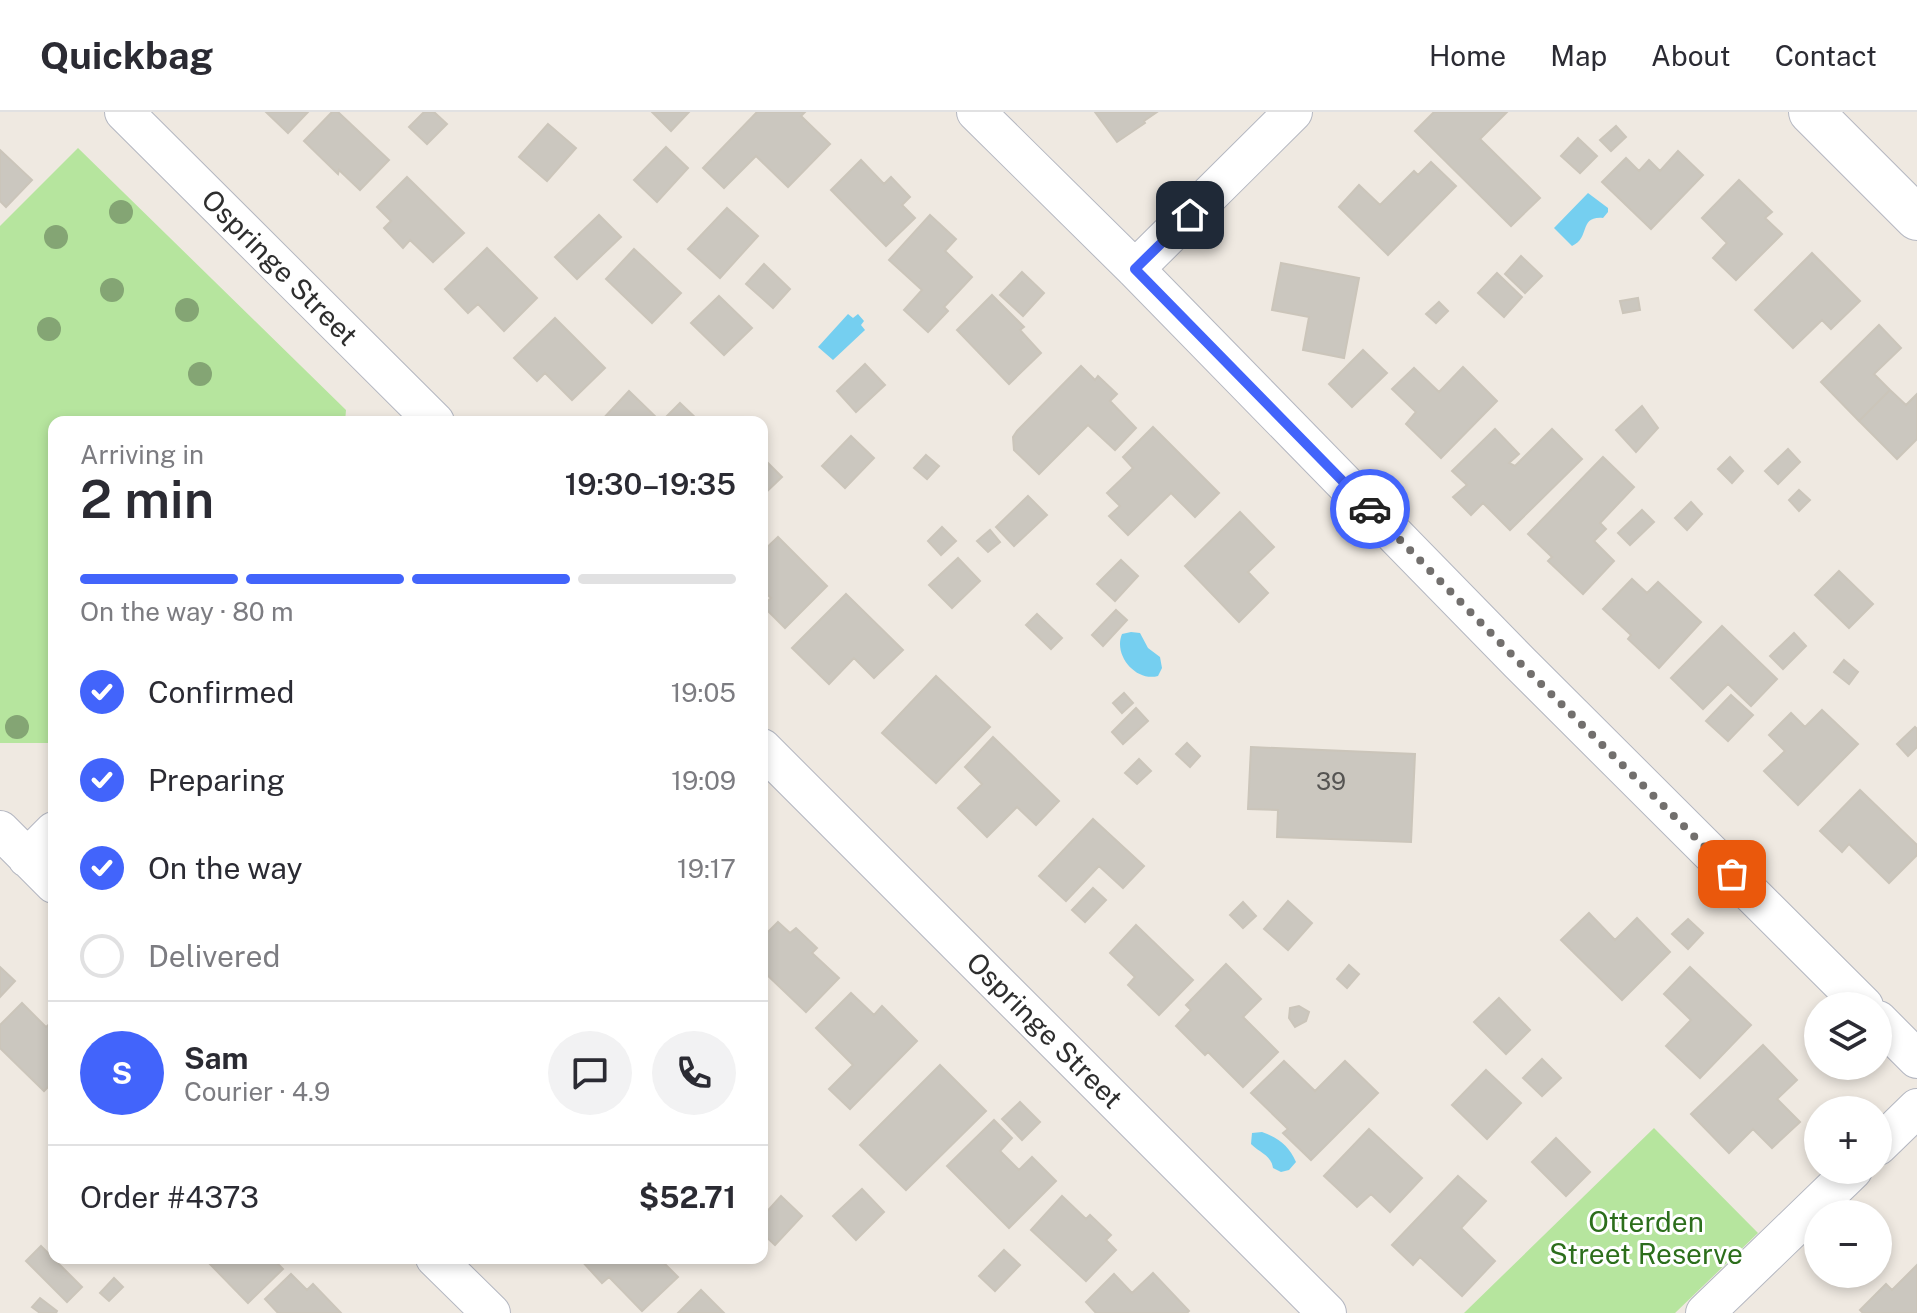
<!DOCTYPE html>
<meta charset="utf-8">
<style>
body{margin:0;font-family:"Public Sans",sans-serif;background:#f2f2f3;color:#2b2b33;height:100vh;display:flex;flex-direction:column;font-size:30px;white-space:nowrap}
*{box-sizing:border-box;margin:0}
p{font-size:26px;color:#7c7c81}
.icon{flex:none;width:44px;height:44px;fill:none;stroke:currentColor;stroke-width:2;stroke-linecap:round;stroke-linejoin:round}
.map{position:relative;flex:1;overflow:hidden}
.panel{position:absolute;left:48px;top:304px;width:720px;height:848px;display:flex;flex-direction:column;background:#fff;border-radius:16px;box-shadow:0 4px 12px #0003}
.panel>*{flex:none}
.fabs{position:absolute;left:1804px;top:880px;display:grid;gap:16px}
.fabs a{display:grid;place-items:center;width:88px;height:88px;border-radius:50%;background:#fff;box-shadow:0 4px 12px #0003;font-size:40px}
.pin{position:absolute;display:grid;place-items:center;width:68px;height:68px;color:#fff;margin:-34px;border-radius:16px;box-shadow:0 4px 12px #0006}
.courier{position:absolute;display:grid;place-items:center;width:80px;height:80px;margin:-40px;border:6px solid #4264fb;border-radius:50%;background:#fff;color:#222;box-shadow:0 2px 10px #0007}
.summary em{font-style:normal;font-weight:600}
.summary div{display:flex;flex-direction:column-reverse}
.summary{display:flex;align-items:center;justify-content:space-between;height:136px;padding:0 32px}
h1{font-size:52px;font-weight:600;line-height:60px}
.bar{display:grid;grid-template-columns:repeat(4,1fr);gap:12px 8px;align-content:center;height:96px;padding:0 32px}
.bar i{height:10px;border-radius:6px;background:#e1e1e2}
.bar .active{background:#4264fb}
.bar p{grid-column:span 4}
.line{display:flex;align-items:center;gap:20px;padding:0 32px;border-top:2px solid #e1e1e2}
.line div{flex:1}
.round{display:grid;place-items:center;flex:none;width:84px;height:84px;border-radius:42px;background:#f2f2f3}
ol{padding:0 32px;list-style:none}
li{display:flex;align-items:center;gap:24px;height:88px}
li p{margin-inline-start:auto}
li .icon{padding:8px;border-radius:50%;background:#4264fb;color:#fff;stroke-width:4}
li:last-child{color:#7c7c81}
li i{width:44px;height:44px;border:4px solid #e1e1e2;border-radius:50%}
header{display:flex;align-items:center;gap:48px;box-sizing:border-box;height:112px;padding:0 40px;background:#fff;border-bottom:2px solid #e1e1e2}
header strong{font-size:38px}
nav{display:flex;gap:44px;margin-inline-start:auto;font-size:28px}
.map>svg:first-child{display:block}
.green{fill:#b6e59e}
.water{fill:#75cff0}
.building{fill:#cbc7bf;stroke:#cbc5ba;stroke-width:2}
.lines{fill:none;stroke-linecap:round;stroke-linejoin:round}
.minor-casing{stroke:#b4b7c1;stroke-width:40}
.secondary-casing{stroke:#b4b7c1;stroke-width:46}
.minor{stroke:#fff;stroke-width:38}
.secondary{stroke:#fff;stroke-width:44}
.tree{fill:#84a574}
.done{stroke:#726f6d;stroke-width:8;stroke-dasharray:0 14.4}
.route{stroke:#4264fb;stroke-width:10}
.labels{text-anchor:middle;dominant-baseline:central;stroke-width:6;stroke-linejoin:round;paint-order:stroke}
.number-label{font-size:24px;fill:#555452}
.street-label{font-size:28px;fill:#2e2e2e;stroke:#fff}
.park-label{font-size:28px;fill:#2c6e1b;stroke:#fff}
</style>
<header>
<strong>Quickbag</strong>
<nav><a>Home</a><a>Map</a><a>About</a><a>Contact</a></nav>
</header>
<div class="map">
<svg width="1917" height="1201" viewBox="0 0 1917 1201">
<rect width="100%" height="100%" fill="#efe9e1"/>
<path class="green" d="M78,36l268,262 -1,12h-291v321h-54v-517z
M1654,1016l104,105 -83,80h-211z"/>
<path class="water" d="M1588,81l20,15v4l-5,6c-25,-2 -12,20 -31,28l-18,-18z
M848,202l5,4 5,-4 6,7 -3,4 4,5 -32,30 -15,-13z
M1131,520l9,1 8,15 12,9 2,11 -4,8c-22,6 -45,-21 -36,-42z
M1262,1020c17,6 27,14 34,30l-7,8 -8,2 -8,-4c-2,-13 -13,-15 -22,-24l1,-11z"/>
<path class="building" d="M266,0h42l-20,21z
M332,0h6l51,48 -29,30 -21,-20 -1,4 -34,-33z
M424,0h10l13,12 -20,20 -18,-17z
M652,0h37l-18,19z
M757,0h48l-4,4 29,28 -42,43 -32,-31 -32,32 -21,-20z
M1095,0h62l-13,9 1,2 -28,19z
M1434,0h73l-27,27 60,59 -29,28 -96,-95z
M548,12l28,24 -29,33 -28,-24z
M1616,14l10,11 -15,14 -11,-11z
M1578,26l19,18 -17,17 -19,-17z
M666,35l22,21 -31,34 -23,-22z
M0,38l32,30 -26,27 -6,-6z
M1678,39l25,24 -52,54 -49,-47 24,-24 13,13 10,-11 11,11z
M861,48l23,24 7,-7 19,20 -8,8 13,13 -29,28 -55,-56z
M1431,50l25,24 -68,69 -49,-48 20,-22 21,20 34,-34 4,4z
M407,65l57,56 -31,29 -23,-22 -7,8 -19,-20 7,-7 -14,-14z
M1739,68l33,32 -7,6 17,16 -46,46 -23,-22 14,-15 -25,-25z
M727,96l31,28 -38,42 -32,-29z
M599,103l22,22 -44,42 -22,-22z
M930,103l26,24 -11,12 27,26 -28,30 4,4 -20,21 -24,-22 18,-20 -33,-30z
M487,136l50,50 -33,33 -26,-27 -10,9 -23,-24z
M634,137l47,44 -29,30 -46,-44z
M1812,141l48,48 -29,28 -9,-9 -29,28 -38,-38z
M1521,144l21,20 -17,17 -20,-19z
M1281,151l78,15 -15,80 -41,-8 6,-33 -37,-7z
M764,152l26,25 -17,19 -27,-24z
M1022,160l22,21 -21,23 -23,-21z
M1497,161l25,24 -18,20 -26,-24z
M992,183l32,32 -4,3 21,23 -32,31 -52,-54z
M719,184l33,32 -28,27 -33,-32z
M1638,186l2,12 -17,3 -3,-12z
M1439,190l9,9 -12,12 -10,-9z
M555,206l50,50 -33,32 -27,-27 -8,8 -23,-23z
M1879,213l22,23 -27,26 16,16 -31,31 -38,-39z
M1363,238l24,23 -35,34 -23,-23z
M865,252l20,21 -29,27 -19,-21z
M1081,254l14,14 3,-4 19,18 -7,7 26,27 -21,22 -27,-25 -49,49 -25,-24 -1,-13 4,-6z
M1463,255l34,34 -56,57 -35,-34 10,-12 -24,-23 22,-21 25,24z
M1890,278l16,15 11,-11v45l-20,20 -38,-38z
M629,279l32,31h-61z
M680,291l20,19h-39z
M1642,294l16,22 -22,24 -20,-22z
M1153,315l66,66 -24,24 -24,-24 -43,42 -19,-19 11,-10 -13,-13 26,-25 -10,-11z
M1495,317l24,25 -10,9 6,3 37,-37 30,30 -72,71 -27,-27 -12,12 -18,-18 14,-12 -15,-14z
M851,324l23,22 -29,30 -23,-22z
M1788,337l12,13 -22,22 -13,-13z
M926,343l13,11 -12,13 -13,-11z
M762,345l20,20 -20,19z
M1603,345l31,30 -34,36 6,6 -12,12 20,20 -31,33 -35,-33 4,-4 -24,-23z
M1730,345l13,14 -11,12 -14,-14z
M1799,378l11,10 -11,11 -10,-11z
M1028,384l19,19 -33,31 -18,-19z
M1691,390l11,12 -15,16 -12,-12z
M1642,398l12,12 -24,23 -12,-12z
M1240,400l34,35 -26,25 20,21 -29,29 -54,-56z
M942,415l14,14 -15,14 -13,-14z
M990,418l10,12 -12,10 -11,-11z
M778,425l49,49 -42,42 -22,-22 8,-8 -9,-8v-38z
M958,446l22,23 -28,27 -23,-23z
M1121,448l17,16 -23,25 -18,-17z
M1839,459l34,33 -24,24 -34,-33z
M1632,467l15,14 11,-11 43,40 -42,46 -31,-29 3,-4 -28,-26z
M846,482l57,56 -29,28 -20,-20 -25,26 -37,-36z
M1116,498l11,10 -24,26 -11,-11z
M1037,502l25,24 -11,11 -25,-24z
M1722,514l55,53 -26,27 -23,-22 -25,25 -32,-31z
M1794,521l12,13 -23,23 -13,-13z
M1844,548l14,12 -9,12 -15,-12z
M936,564l54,51 -54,56 -54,-50z
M1124,581l9,10 -11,10 -9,-10z
M1731,583l22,20 -25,26 -22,-20z
M1136,596l12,13 -25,23 -11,-12z
M1822,598l36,34 -60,61 -34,-34 21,-20 -16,-16 22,-22 14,14z
M1915,615l2,2v18l-9,9 -11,-12z
M993,625l66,64 -23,24 -19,-18 -30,30 -29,-29 24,-24 -17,-17z
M1187,631l13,13 -10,11 -14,-13z
M1251,635l164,7 -4,88 -134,-5 1,-27 -30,-1z
M1139,647l12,12 -14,13 -12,-11z
M1860,678l57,55v10l-28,28 -40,-39 -7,8 -22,-21z
M1093,707l51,47 -21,22 -24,-22 -33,35 -27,-25z
M1093,776l13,12 -21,22 -13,-12z
M1288,789l24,22 -24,27 -24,-21z
M1243,790l13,14 -13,12 -13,-13z
M1589,801l26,27 22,-22 33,34 -48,48 -61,-60z
M1688,807l15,14 -15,16 -16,-15z
M778,810l12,11 6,-5 21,20 -5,5 27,25 -33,34 -44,-42v-32z
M1136,813l57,55 -34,35 -31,-30 7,-8 -25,-24z
M1226,852l35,35 -18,18 35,35 -35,35 -35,-35 -3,3 -29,-29 15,-16 -5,-5z
M1349,853l10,9 -12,14 -10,-9z
M0,855l15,14 -15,16z
M1690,855l61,58 -51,53 -34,-32 25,-26 -27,-26z
M851,881l23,22 8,-9 35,35 -67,68 -21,-20 24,-24 -37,-37z
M1499,886l31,32 -24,24 -32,-32z
M22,891l24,24 7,-6 1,1v59l-10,10 -44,-43v-23z
M1299,894l10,6 -3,9 -11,6 -6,-9 1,-10z
M1763,933l34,35 -20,19 23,23 -28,26 -19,-19 -24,24 -38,-39z
M1542,947l19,19 -19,18 -19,-18z
M1284,949l31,30 30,-30 33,32 -67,67 -28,-27 5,-4 -37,-36z
M940,953l46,46 -80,79 -46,-45z
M1486,958l35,33 -34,36 -35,-34z
M1020,990l20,20 -18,18 -20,-21z
M994,1008l18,18 -12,13 19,19 13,-13 24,24 -47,47 -62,-62z
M1369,1017l53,49 -32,34 -19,-18 -14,13 -33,-31z
M1556,1026l34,34 -24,24 -34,-34z
M1458,1064l28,25 -25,27 34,33 -33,35 -42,-39 -7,8 -21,-20z
M862,1077l22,23 -28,28 -23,-24z
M781,1084l21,20 -27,29 -13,-12v-16z
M1062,1084l24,23 4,-4 21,20 -5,5 10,10 -30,31 -55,-51z
M41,1134l41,41 -15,15 -41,-41z
M1004,1138l16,15 -25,26 -16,-15z
M204,1146h68l11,11 -35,34z
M581,1146h78l19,19 -36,34 -33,-34 -7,6 -22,-24z
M1917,1153v48h-54l-3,-3 26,-26 6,6z
M1153,1161l36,38 -2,2h-91l-10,-11 28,-28 18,19z
M291,1162l16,16 6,-6 28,29h-63l-13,-14z
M114,1166l9,9 -14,14 -9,-8z
M701,1178l23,23h-46z
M40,1186l17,13 -1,2h-16l-8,-6z"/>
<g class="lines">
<defs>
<path id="minor" d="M124,0l311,310
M976,0l159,157 385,394 344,343
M1135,157l158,-157
M762,636l565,565
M0,718l54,54
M27,746l27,-27
M1878,908l39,39
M1878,1034l39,-38
M435,1146l56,55
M1705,1201l148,-143"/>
<path id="secondary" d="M1811,0l106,106"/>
</defs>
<use href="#minor" class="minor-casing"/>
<use href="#secondary" class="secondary-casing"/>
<use href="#minor" class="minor"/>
<use href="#secondary" class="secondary"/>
</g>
<g class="tree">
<circle cx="121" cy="100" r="12"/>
<circle cx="56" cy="125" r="12"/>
<circle cx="112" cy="178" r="12"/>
<circle cx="187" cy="198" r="12"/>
<circle cx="49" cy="217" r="12"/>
<circle cx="200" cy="262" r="12"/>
<circle cx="17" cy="615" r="12"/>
</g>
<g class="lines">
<path class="done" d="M1370,397l150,154 212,211"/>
<path class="route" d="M1190,103l-55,54 235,240"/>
</g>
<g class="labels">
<g class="number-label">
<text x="1331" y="669">39</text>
</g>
<g class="street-label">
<text transform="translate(280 155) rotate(45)">Ospringe Street</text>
<text transform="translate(1045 918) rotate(45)">Ospringe Street</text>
</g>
<g class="park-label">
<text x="1646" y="1109">Otterden<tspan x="1646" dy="32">Street Reserve</tspan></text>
</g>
</g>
</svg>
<div class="fabs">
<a><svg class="icon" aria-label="layers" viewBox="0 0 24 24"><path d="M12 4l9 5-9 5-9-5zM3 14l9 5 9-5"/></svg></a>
<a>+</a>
<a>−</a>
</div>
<div class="pin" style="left:1732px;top:762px;background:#ea580c"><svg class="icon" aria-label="bag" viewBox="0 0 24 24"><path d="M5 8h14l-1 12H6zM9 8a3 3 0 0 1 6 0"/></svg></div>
<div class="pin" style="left:1190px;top:103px;background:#1f2937"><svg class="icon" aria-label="home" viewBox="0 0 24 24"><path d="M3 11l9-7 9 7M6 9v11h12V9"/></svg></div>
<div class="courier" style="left:1370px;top:397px"><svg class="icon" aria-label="car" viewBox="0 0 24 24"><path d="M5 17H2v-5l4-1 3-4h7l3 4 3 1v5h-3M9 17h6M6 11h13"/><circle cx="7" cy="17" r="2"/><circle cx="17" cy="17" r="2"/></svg></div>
<section class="panel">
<div class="summary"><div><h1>2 min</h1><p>Arriving in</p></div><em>19:30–19:35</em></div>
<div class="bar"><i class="active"></i><i class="active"></i><i class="active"></i><i></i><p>On the way · 80 m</p></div>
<ol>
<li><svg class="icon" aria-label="check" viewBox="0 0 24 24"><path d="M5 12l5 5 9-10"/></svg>Confirmed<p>19:05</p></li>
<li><svg class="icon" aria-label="check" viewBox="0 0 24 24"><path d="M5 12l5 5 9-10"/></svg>Preparing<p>19:09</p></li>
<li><svg class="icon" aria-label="check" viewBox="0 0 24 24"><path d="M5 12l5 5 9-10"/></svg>On the way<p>19:17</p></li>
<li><i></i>Delivered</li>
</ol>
<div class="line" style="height:144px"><b class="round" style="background:#4264fb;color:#fff">S</b><div><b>Sam</b><p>Courier · 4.9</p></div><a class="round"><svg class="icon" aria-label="chat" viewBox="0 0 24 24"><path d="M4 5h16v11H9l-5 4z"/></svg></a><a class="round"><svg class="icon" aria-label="phone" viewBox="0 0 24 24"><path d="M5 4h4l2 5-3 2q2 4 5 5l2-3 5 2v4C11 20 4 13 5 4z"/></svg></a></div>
<div class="line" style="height:104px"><div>Order #4373</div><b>$52.71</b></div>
</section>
</div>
